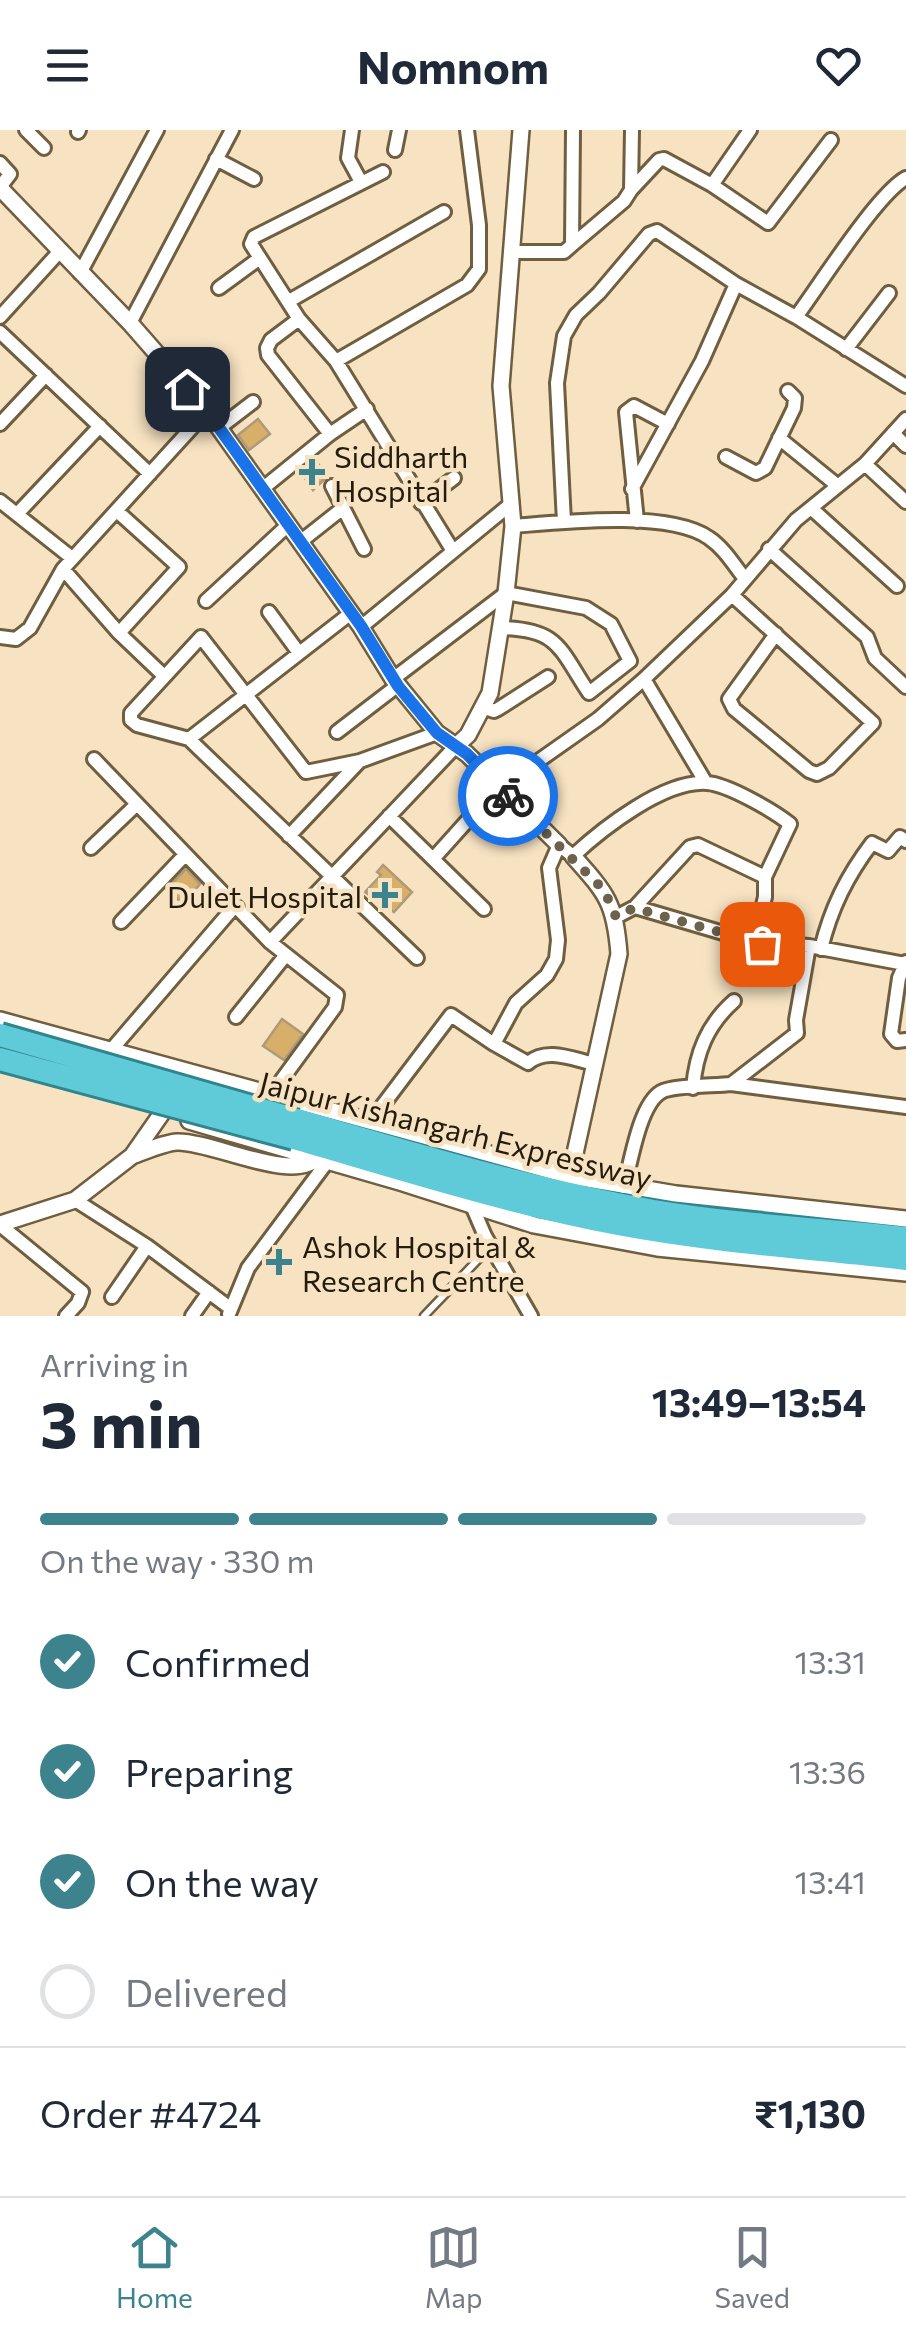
<!DOCTYPE html>
<meta charset="utf-8">
<style>
body{margin:0;font-family:Commissioner,sans-serif;background:#f6f6f7;color:#1f2937;height:100vh;display:flex;flex-direction:column;font-size:38px;white-space:nowrap}
*{box-sizing:border-box;margin:0}
p{font-size:32px;color:#747a83}
.icon{flex:none;width:55px;height:55px;fill:none;stroke:currentColor;stroke-width:2;stroke-linecap:round;stroke-linejoin:round}
.map{position:relative;height:1186px;overflow:hidden}
.panel{display:flex;flex-direction:column;background:#fff;flex:1}
.panel>*{flex:none}
.pin{position:absolute;display:grid;place-items:center;width:85px;height:85px;color:#fff;margin:-42px;border-radius:20px;box-shadow:0 5px 15px #0006}
.courier{position:absolute;display:grid;place-items:center;width:100px;height:100px;margin:-50px;border:8px solid #1a73e8;border-radius:50%;background:#fff;color:#222;box-shadow:0 2px 12px #0007}
.headline em{font-style:normal;font-weight:700}
.headline div{display:flex;flex-direction:column-reverse}
.headline{display:flex;align-items:center;justify-content:space-between;height:170px;padding:0 40px}
h1{font-size:65px;font-weight:700;line-height:75px}
.bar{display:grid;grid-template-columns:repeat(4,1fr);gap:15px 10px;align-content:center;height:120px;padding:0 40px}
.bar i{height:12px;border-radius:8px;background:#e0e1e3}
.bar .selected{background:#3d838e}
.bar p{grid-column:span 4}
.line{display:flex;align-items:center;gap:25px;padding:0 40px;border-top:2px solid #e0e1e3}
.line div{flex:1}
ol{padding:0 40px;list-style:none}
li{display:flex;align-items:center;gap:30px;height:110px}
li p{margin-inline-start:auto}
li .icon{padding:10px;border-radius:50%;background:#3d838e;color:#fff;stroke-width:4}
li:last-child{color:#747a83}
li i{width:55px;height:55px;border:5px solid #e0e1e3;border-radius:50%}
header{display:flex;justify-content:space-between;align-items:center;height:130px;padding:0 40px;background:#fff;font-size:45px;font-weight:700}
.tabs{display:flex;justify-content:space-around;align-items:center;height:140px;border-top:2px solid #e0e1e3;background:#fff;font-size:28px;color:#747a83}
.tabs a{display:grid;justify-items:center;gap:5px}
.tabs .selected{color:#3d838e}
.map>svg:first-child{display:block}
.building{fill:#d7af69;stroke:#ad9a7b;stroke-width:2.5}
.lines{fill:none;stroke-linecap:round;stroke-linejoin:round}
.service-casing{stroke:#6f5e40;stroke-width:11}
.minor-casing{stroke:#6f5e40;stroke-width:18}
.tertiary-casing{stroke:#6f5e40;stroke-width:20}
.trunk-casing{stroke:#30848c;stroke-width:28}
.service{stroke:#fff;stroke-width:6}
.minor{stroke:#fff;stroke-width:12}
.tertiary{stroke:#fff;stroke-width:15}
.trunk{stroke:#5fcad8;stroke-width:22}
.trunk-bridge-casing{stroke:#30848c;stroke-width:28;stroke-linecap:butt}
.trunk-bridge{stroke:#5fcad8;stroke-width:22}
.done{stroke:#6d624e;stroke-width:10;stroke-dasharray:0 18}
.route{stroke:#1a73e8;stroke-width:12}
.poi-dot{fill:#3d838e;stroke:#f7e3c2;stroke-width:4}
.labels{text-anchor:middle;dominant-baseline:central;stroke-width:9;stroke-linejoin:round;paint-order:stroke}
.poi-label{font-size:30px;fill:#231c0f;stroke:#f7e3c2;text-anchor:start}
.street-label{font-size:30px;fill:#231c0f;stroke:#f7e3c2}
</style>
<header><svg class="icon" aria-label="menu" viewBox="0 0 24 24"><path d="M4 6h16M4 12h16M4 18h16"/></svg>Nomnom<svg class="icon" aria-label="heart" viewBox="0 0 24 24"><path d="M12 20l-8-8c-3-5 5-10 8-4 3-6 11-1 8 4z"/></svg></header>
<div class="map">
<svg width="906" height="1186" viewBox="0 0 906 1186">
<rect width="100%" height="100%" fill="#f7e3c2"/>
<path class="building" d="M258,289l12,15 -21,16 -11,-15z
M315,329l12,18 -14,13 -13,-19z
M383,735l29,27 -18,20 -29,-20 16,-17 -4,-3z
M186,739l14,15 -17,20 -17,-15z
M282,889l21,15 -19,26 -21,-14z"/>
<g class="lines">
<defs>
<path id="service" d="M424,1186l67,-70"/>
<path id="minor" d="M26,0l18,18
M352,0l-4,28 13,24
M750,0l-38,55 56,38 63,-83
M78,2l1,-2
M395,20l4,-20
M216,29l38,20
M0,33l10,11 -10,13
M383,42l-129,65 -3,7 48,75 37,42 117,190
M906,48c-29,16 -87,108 -110,139l110,69
M631,60l28,-30 5,-1 48,26
M572,115l52,-44 7,-11 1,-60
M512,122h52l8,-7 1,-115
M80,143l77,-143
M219,158l41,-30
M289,171l155,-89
M0,187l61,-67
M299,189l-28,21 -4,8 1,7 62,79 37,-25
M130,193l102,-193
M0,202l150,142
M846,219l43,-56
M336,231l131,-76 12,-16v-44l-12,-95
M0,294l46,-49
M219,298l34,-26
M893,303l13,13
M779,308l59,48
M726,327l30,16 9,-5 29,-60 1,-10 -7,-7
M865,334l41,38
M332,356l32,63
M262,359l68,-55
M632,359l70,-128 34,-77
M0,371l72,57
M421,373l33,-25
M811,378l86,78
M118,382l61,55 -60,66
M17,384l83,-88
M637,391l-11,-109 8,-6 34,18
M564,392l-7,-139 7,-47 12,-21 23,-22 50,-59 8,-3 79,53 60,33
M513,396c49,-4 156,-16 196,12 15,10 25,27 36,41
M300,412l43,-34
M769,419l98,88 8,21 31,29
M732,465l141,128 -44,45 -12,6 -8,-3 -75,-62 -5,-10 47,-65
M206,471l82,-76
M269,482l30,41
M351,483l-162,126 -52,-14 -6,-5v-7l70,-76 105,135 54,-11 77,-28
M361,497l151,-124
M0,507l16,2 14,-11 33,-59
M163,545l-44,-42 -56,-64 144,-158
M393,549l113,-86 80,15 25,16 19,37 -41,32c-30,-45 -30,-64 -89,-65
M644,549l62,104
M482,577l12,4 4,-2 50,-32
M337,602l60,-46
M189,609l228,219
M94,629l176,183 67,53 -2,12 -68,93
M500,658l98,-69 46,-40 88,-84 64,-75 69,-56 41,-45
M389,686l95,93
M289,706l69,-73
M91,718l45,-43
M433,729l35,-39
M635,777l119,35
M616,787l19,-10 55,-60 8,-2 67,32
M121,792l63,-66
M270,812l185,-195
M809,816l-13,74 1,13 -66,51 175,23
M821,819c10,-41 26,-73 51,-106l16,8 12,-14 6,4
M906,832l-7,16 -8,56 6,7 9,-1
M236,887l49,-61
M109,929l3,-10 122,-142
M595,934c-23,-5 -48,-17 -67,-1l-34,-19 22,-41 31,-28 9,-16 2,-19 -9,-72 10,-23 14,11c29,-27 91,-76 134,-73 20,1 67,28 83,41l-25,53v20l-11,45 55,4 96,18
M693,958c3,-35 14,-63 41,-87
M370,992l81,-107 43,29
M624,1057c7,-24 15,-82 37,-95 12,-7 54,-6 70,-8
M75,1070l72,46 83,62
M473,1078l12,28 46,80
M0,1095l82,67 -4,11 -12,13
M112,1167l35,-51
M229,1184l19,-46 79,-106
M192,1186l17,-24"/>
<path id="tertiary" d="M0,58l130,135 77,88 154,216 32,52 44,54 30,21 92,91
M455,617l13,-12 22,-42 16,-100 7,-67 -12,-140 20,-256
M0,890l570,156 106,18 230,25
M189,991l214,62 131,42 123,23 249,25
M132,1026c14,-5 31,-13 45,-14 36,-1 117,43 142,14
M570,1046l49,-222c-4,-51 -12,-60 -46,-98
M0,1094l75,-24 57,-44 30,-43"/>
<path id="trunk" d="M297,990c118,34 236,70 357,91 83,14 168,18 252,27
M294,1008c107,31 214,65 324,86 95,18 192,24 288,35"/>
</defs>
<use href="#service" class="service-casing"/>
<use href="#minor" class="minor-casing"/>
<use href="#tertiary" class="tertiary-casing"/>
<use href="#trunk" class="trunk-casing"/>
<use href="#service" class="service"/>
<use href="#minor" class="minor"/>
<use href="#tertiary" class="tertiary"/>
<use href="#trunk" class="trunk"/>
<defs>
<path id="trunk-bridge" d="M0,905l297,85
M0,929l294,79"/>
</defs>
<use href="#trunk-bridge" class="trunk-bridge-casing"/>
<use href="#trunk-bridge" class="trunk-bridge"/>
</g>
<g class="lines">
<path class="done" d="M508,666l96,94 12,27 18,-9 128,36"/>
<path class="route" d="M187,259l20,22 154,215 37,60 39,47 30,21 41,42"/>
</g>
<g class="poi-dot">
<path d="M307 327h10v10h10v10h-10v10h-10v-10h-10v-10h10z"/>
<path d="M380 750h10v10h10v10h-10v10h-10v-10h-10v-10h10z"/>
<path d="M274 1117h10v10h10v10h-10v10h-10v-10h-10v-10h10z"/>
</g>
<g class="labels">
<g class="poi-label">
<text x="334" y="325">Siddharth<tspan x="334" dy="34">Hospital</tspan></text>
<text x="362" y="765" text-anchor="end">Dulet Hospital</text>
<text x="302" y="1115">Ashok Hospital &amp;<tspan x="302" dy="34">Research Centre</tspan></text>
</g>
<g class="street-label">
<text transform="translate(456 999) rotate(14)">Jaipur Kishangarh Expressway</text>
</g>
</g>
</svg>
<div class="pin" style="left:762px;top:814px;background:#ea580c"><svg class="icon" aria-label="bag" viewBox="0 0 24 24"><path d="M5 8h14l-1 12H6zM9 8a3 3 0 0 1 6 0"/></svg></div>
<div class="pin" style="left:187px;top:259px;background:#1f2937"><svg class="icon" aria-label="home" viewBox="0 0 24 24"><path d="M3 11l9-7 9 7M6 9v11h12V9"/></svg></div>
<div class="courier" style="left:508px;top:666px"><svg class="icon" aria-label="bike" viewBox="0 0 24 24"><circle cx="6" cy="16" r="4"/><circle cx="18" cy="16" r="4"/><path d="M6 16l4-8h5l3 8M10 8l3 8H6M13 5h3"/></svg></div>
</div>
<section class="panel">
<div class="headline"><div><h1>3 min</h1><p>Arriving in</p></div><em>13:49–13:54</em></div>
<div class="bar"><i class="selected"></i><i class="selected"></i><i class="selected"></i><i></i><p>On the way · 330 m</p></div>
<ol>
<li><svg class="icon" aria-label="check" viewBox="0 0 24 24"><path d="M5 12l5 5 9-10"/></svg>Confirmed<p>13:31</p></li>
<li><svg class="icon" aria-label="check" viewBox="0 0 24 24"><path d="M5 12l5 5 9-10"/></svg>Preparing<p>13:36</p></li>
<li><svg class="icon" aria-label="check" viewBox="0 0 24 24"><path d="M5 12l5 5 9-10"/></svg>On the way<p>13:41</p></li>
<li><i></i>Delivered</li>
</ol>
<div class="line" style="height:130px"><div>Order #4724</div><b>₹1,130</b></div>
</section>
<nav class="tabs">
<a class="selected"><svg class="icon" aria-label="home" viewBox="0 0 24 24"><path d="M3 11l9-7 9 7M6 9v11h12V9"/></svg>Home</a>
<a><svg class="icon" aria-label="map" viewBox="0 0 24 24"><path d="M3 6l6-2 6 2 6-2v14l-6 2-6-2-6 2zM9 4v14M15 6v14"/></svg>Map</a>
<a><svg class="icon" aria-label="saved" viewBox="0 0 24 24"><path d="M7 4h10v16l-5-4-5 4z"/></svg>Saved</a>
</nav>
